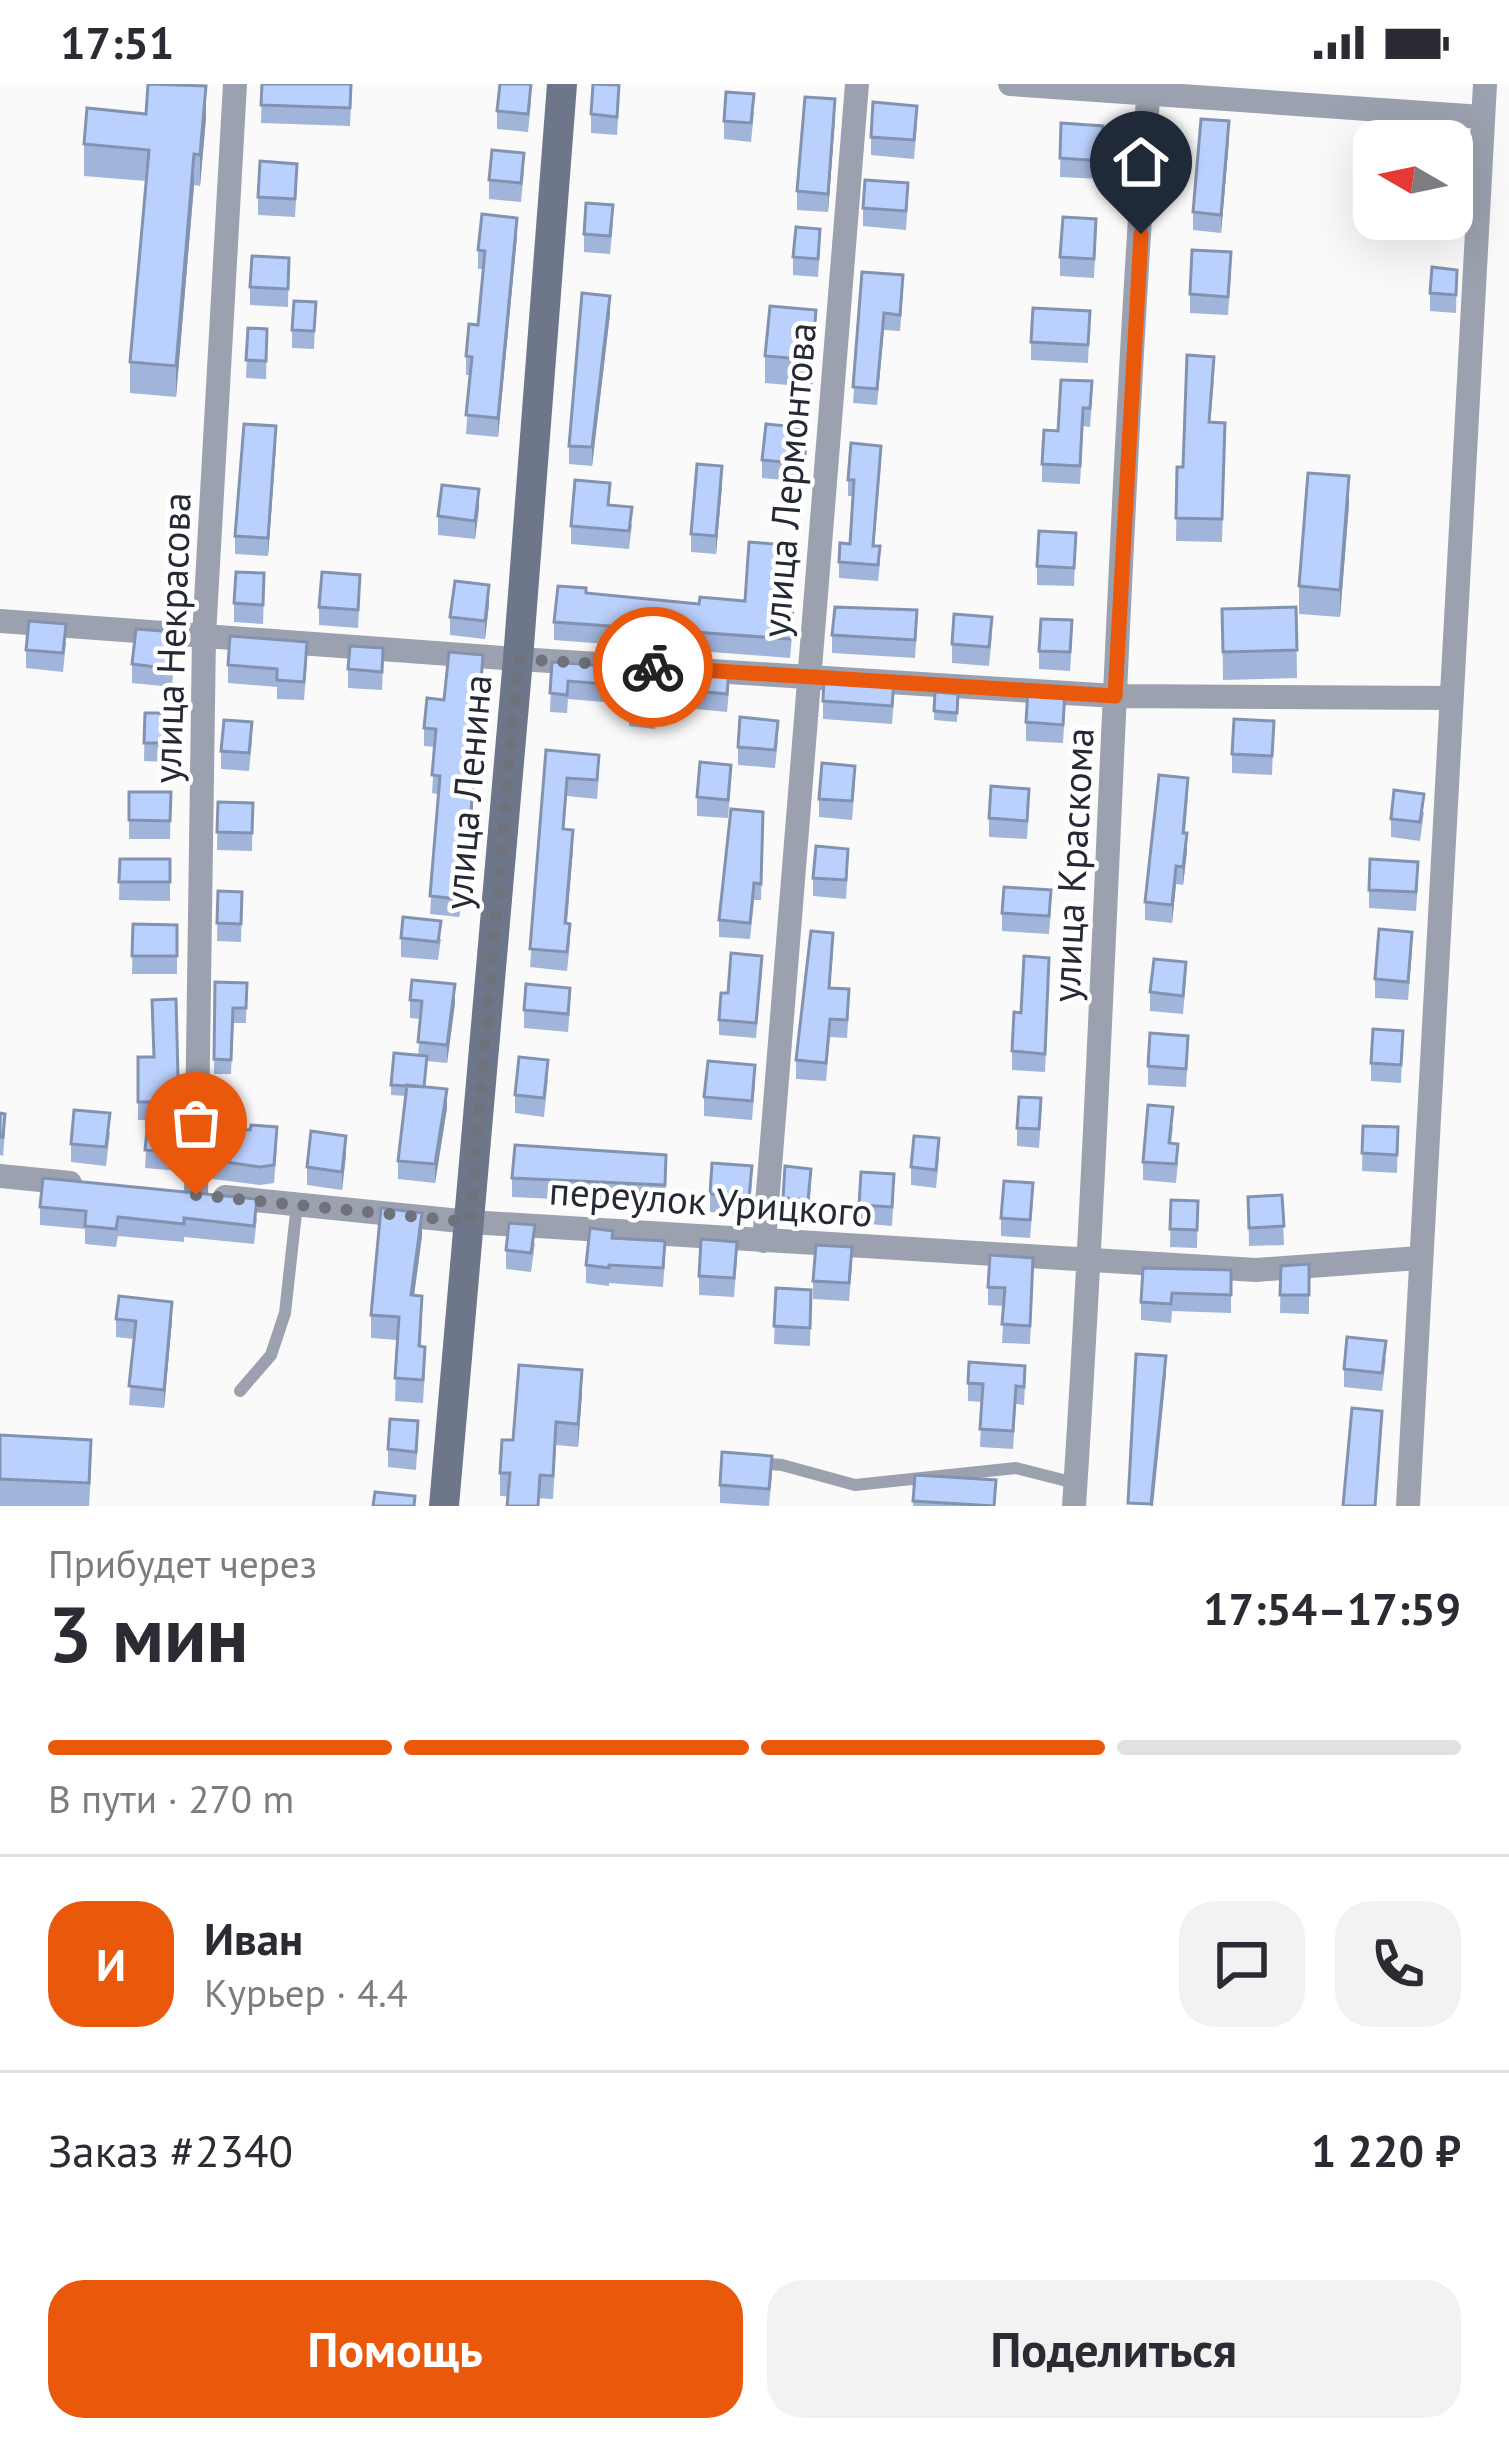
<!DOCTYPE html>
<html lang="ru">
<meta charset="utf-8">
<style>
body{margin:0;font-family:"PT Sans",sans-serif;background:#f2f2f3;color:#2b2b33;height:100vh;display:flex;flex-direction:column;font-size:45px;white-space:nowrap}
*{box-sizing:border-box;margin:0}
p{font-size:39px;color:#7c7c81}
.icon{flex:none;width:66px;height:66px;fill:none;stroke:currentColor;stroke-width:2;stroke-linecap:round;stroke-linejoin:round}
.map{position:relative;height:1422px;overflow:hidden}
.panel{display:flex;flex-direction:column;background:#fff;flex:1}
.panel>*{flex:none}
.needle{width:78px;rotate:279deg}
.buttons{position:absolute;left:1353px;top:36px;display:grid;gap:24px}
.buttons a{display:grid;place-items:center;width:120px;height:120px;border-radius:24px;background:#fff;box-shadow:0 12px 48px #0002;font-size:60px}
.pin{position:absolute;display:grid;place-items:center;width:102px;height:102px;color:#fff;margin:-123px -51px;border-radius:50% 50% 50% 0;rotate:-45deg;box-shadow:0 0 12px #0007}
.pin .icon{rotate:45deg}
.courier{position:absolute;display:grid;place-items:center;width:120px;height:120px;margin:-60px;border:9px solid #ea580c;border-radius:50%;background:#fff;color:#222;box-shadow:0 3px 15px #0007}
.headline em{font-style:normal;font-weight:700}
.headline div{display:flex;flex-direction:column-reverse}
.headline{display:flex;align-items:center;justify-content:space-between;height:204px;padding:0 48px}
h1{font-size:78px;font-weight:700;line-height:90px}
.bar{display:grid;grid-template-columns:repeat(4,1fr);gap:18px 12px;align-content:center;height:144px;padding:0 48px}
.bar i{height:15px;border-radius:9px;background:#e1e1e2}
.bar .on{background:#ea580c}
.bar p{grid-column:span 4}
.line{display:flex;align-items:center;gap:30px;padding:0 48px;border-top:3px solid #e1e1e2}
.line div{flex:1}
.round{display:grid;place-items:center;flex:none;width:126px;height:126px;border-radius:36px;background:#f2f2f3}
.button{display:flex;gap:24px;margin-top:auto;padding:24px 48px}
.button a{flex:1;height:138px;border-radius:36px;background:#ea580c;color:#fff;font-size:48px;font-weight:700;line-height:138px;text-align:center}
.button a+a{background:#f2f2f3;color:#2b2b33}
.status{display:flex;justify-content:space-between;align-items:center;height:84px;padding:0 60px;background:#fff;direction:ltr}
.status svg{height:33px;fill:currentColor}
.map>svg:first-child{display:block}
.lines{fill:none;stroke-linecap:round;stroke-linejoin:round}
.lane{stroke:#9ba1ae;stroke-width:12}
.street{stroke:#9ba1ae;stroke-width:24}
.secondary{stroke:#6e778a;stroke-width:30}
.wall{fill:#a1b4da}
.shaded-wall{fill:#8392b1}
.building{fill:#bbd1fd;stroke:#8392b1;stroke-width:3}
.done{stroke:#6f727a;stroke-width:12;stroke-dasharray:0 21.6}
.route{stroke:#ea580c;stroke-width:15}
.labels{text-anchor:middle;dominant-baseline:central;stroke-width:9;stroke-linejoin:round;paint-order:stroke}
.street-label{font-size:39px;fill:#242935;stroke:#fff}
</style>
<div class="status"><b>17:51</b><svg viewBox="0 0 49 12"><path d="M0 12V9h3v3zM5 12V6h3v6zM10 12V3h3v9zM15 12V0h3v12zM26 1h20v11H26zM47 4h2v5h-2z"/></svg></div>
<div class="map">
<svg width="1509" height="1422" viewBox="0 0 1509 1422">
<rect width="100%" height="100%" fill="#fafafa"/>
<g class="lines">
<path class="lane" d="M240,1307l31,-36 14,-42 12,-109
M760,1379l22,2 73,20 161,-17 59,15"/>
<path class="street" d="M1010,0l472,33
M0,537l518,38 597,37 336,2
M0,1092l70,7
M196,1110l8,-558 31,-552
M225,1113l245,25 786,48 163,-12
M764,1157l93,-1157
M1074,1422c31,-474 41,-949 75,-1422
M1408,1422l77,-1422"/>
<path class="secondary" d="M444,1422l74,-847 44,-575"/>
</g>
<path class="wall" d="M262,0h90l-2,42 -89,-3z
M531,18l-3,30 -31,-3v-18z
M619,19l-2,32 -26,-2v-19z
M754,28l-3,30 -27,-3v-18z
M206,34l-6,68 -6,-1 -18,212 -46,-4v-31l16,-181 -62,-5v-32z
M835,34l-7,94 -31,-2v-19z
M1061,39l42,21 -2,35 -41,-2z
M917,40l-3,35 -43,-4v-18z
M1229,56l-8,93 -28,-3v-18z
M524,87l-3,31 -32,-3v-19z
M297,98l-2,35 -37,-2v-18z
M908,117l-2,29 -43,-4v-18z
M613,139l-3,31 -26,-2v-18z
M517,152l-19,201 -32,-3 4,-59h-4v-19l12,-31 5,-56h-5v-19z
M1096,153l-2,41 -34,-2v-19z
M820,163l-2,30 -25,-2v-18z
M289,174l-1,49 -38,-2v-18z
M1457,186l-1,43 -26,-2v-18z
M1231,187l-3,44 -38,-2v-19z
M862,188l41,20 -3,39 -16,-1 -7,75 -24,-2z
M316,218l-2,47 -22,-1v-18z
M1090,227l-2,52 -57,-3v-18z
M610,230l-18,152 -23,-2v-18z
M248,244l19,1 -1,50 -20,-1z
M816,253l-4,50 -47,-4v-27z
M1214,296l-4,43 15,23 -3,96 -46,-1 1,-74h6z
M1092,315l-2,28 -7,-1 -3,58 -38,-2v-18l16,-33z
M276,360l-8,112 -33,-2v-18z
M807,362l-3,36 -42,-4v-18z
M881,378l-7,84 6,16 -2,19 -39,-3v-16l11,-18 3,-48h-5v-16z
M722,401l-6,69 -25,-2v-18z
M1349,420l-9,113 -41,-3v-28z
M609,421l23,20 -3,24 -58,-5v-18z
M479,423l-4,32 -37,-4v-19z
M1076,449l-2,53 -37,-1v-19z
M796,480l-4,42 1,19 -3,33 -236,-18v-18l32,-29 113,11 46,-3z
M264,507l-1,33 -29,-2v-19z
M360,510l-2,34 -39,-3v-18z
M489,520l-4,35 -35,-4v-18z
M1296,523l1,71 -74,2 -1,-71z
M917,545l-2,29 -83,-5v-18z
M992,551l-3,31 -37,-3v-19z
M1072,555l-2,32 -31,-2v-18z
M66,558l-3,30 -37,-4v-18z
M175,566l-3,37 -40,-4v-19z
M307,576l-3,40 -27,-1v-12l-49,-4v-18z
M552,578l107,23 -4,44 -26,-3v-22l-61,-5 -1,14 -17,-1z
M383,583l-1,23 -34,-2v-19z
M483,589l-12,156 -12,88 -29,-3 8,-120 -6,-1 3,-46 -11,-1v-18l20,-28z
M729,605l-2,23 -31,-3v-18z
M935,608l23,2 -1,28 -23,-2z
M894,615l-2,25 -69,-5v-18z
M1065,625l-2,34 -37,-2v-19z
M145,629h27l-1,49 -27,-1z
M1274,637l-2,54 -40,-2v-19z
M778,655l-3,29 -37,-3v-18z
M252,657l-3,30 -28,-2v-18z
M546,666l53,23 -2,26 -30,-3 -3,33 9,19 -6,76 3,18 -3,29 -37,-4z
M731,699l-3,35 -31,-2v-19z
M855,700l-3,36 -33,-3v-18z
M129,708h42l-1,47h-41z
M1188,712l-3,37 2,18 -4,34 -7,-1 -4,39 -27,-3v-18z
M218,718l35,1 -1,48 -35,-1z
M1029,723l-2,32 -38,-2v-19z
M763,728l-2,88h-7l-4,39 -31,-2v-17z
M1424,728l-4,29 -29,-4v-18z
M120,775h50v42l-51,-1z
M848,783l-2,32 -33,-3v-18z
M1418,796l-2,31 -47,-3v-18z
M218,807l24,1 -1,50 -24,-1z
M1051,824l-2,26 -47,-3v-18z
M133,840l44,1v49h-45z
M401,854l40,1 -3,21 -37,-3z
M1412,866l-4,50 -33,-2v-19z
M833,867l-3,37 19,20 -2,30 -17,-1 -4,44 -30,-2v-19z
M762,887l-6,67 -37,-3v-15l9,-27z
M1049,892l-4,96 -33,-2v-19l9,-38z
M1186,896l-3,34 -33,-3v-19z
M215,898l32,1 -1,40h-13l-2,51h-17z
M410,916l45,3 -8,60 -20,-2 -2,26 22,21 -12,75 -37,-4v-18l8,-65 -15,-1v-10l27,-29 3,-37 -11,-1z
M570,922l-2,26 -44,-4v-18z
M1403,947l-2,52 -30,-2v-18z
M1188,970l-2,33 -38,-2v-19z
M138,973l42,96v18l-35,-3 3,-48h-10z
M548,994l-4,39 -29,-4v-18z
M755,999l-3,37 -48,-4v-19z
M0,1029l5,19 -2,24 -3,-1z
M1041,1033l-2,31 -22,-2v-18z
M1173,1042l-2,18 7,18 -2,21 -33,-3v-18z
M1363,1042l35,1 -1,46 -35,-2z
M213,1043l64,19 -3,37 -14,2 -47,-6z
M110,1048l-4,34 -35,-4v-18z
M346,1070l-4,36 -35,-5v-18z
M939,1073l-3,31 -25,-3v-18z
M666,1089l-1,31 -153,-7v-19z
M752,1100l-3,31 -39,-3v-18z
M811,1103l-3,32 -25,-3v-18z
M894,1108l-2,34 -33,-3v-18z
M1282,1111l2,50 -35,1 -1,-49z
M1171,1116l27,1 -1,47 -27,-1z
M1033,1117l-3,37 -29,-2v-18z
M40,1123l217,11 -3,26 -70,-7v5l-66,-6 -2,11 -31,-3v-15l-45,-4z
M422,1152l-8,59 8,24 -1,27 4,24 -2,33 -28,-2 2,-61 -26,-2v-23z
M535,1159l-4,29 -25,-3v-19z
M665,1175l-2,28 -54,-4v3l-23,-3v-18z
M737,1176l-3,37 -35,-2v-19z
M1309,1180v50l-29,-1 1,-47z
M852,1182l-3,35 -36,-2v-18z
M1231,1186v43l-59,-2 -1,12 -30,-3v-18z
M1033,1192l-3,68 -28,-1 2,-37 -16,-1v-18z
M776,1204l35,2 -1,56 -36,-2z
M116,1235l56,1 -8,88 -35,-3 5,-66 -18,-2z
M1386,1275l-4,32 -38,-4v-18z
M968,1299l57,1 -1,21 -8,-1 -3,45 -33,-2 2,-45 -14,-1z
M582,1309l-4,54 -22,-2 -3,54 -53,-3v-23l13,-33z
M0,1351l91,35 -2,36h-89z
M418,1355l-2,31 -28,-3v-18z
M772,1391l-3,31 -49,-3v-18z
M915,1391l80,31h-82z"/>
<path class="shaded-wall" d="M206,2v32l-6,68v-31z
M835,15v19l-7,94v-18z
M1229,37v19l-8,93v-18z
M194,70v31l-18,212v-31z
M517,134v18l-19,201v-19z
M610,212v18l-18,152v-19z
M816,226v27l-4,50v-27z
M276,342v18l-8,112v-18z
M722,382v19l-6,69v-18z
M1349,392v28l-9,113v-27z
M479,405v18l-4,32v-18z
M489,501v19l-4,35v-18z
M483,571l-12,174 -12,88v-18z
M573,746v18l-8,94v-19z
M1187,749v18l-4,34v-18z
M1176,782v18l-4,39v-18z
M455,900v19l-8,60v-18z
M447,1005v19l-12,75v-19z
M346,1052v18l-4,36v-18z
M422,1129v23l-11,82v-23z
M172,1218v18l-8,88v-18z
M1166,1272v18l-13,132h-2z
M582,1286v23l-4,54v-23z"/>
<path class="building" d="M148,0l58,2 -6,69 -6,-1 -18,212 -46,-4 19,-212 -65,-6 3,-36 59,6z
M262,0h89l-1,24 -89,-3z
M500,0h31l-3,30 -31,-3z
M593,0l26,1 -2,32 -26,-3z
M726,8l28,2 -3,29 -27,-2z
M805,13l30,2 -7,95 -31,-3z
M873,18l44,4 -3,34 -43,-3z
M1201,35l28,2 -8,94 -28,-3z
M1061,39l42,3 -2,35 -41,-3z
M492,66l32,3 -3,30 -32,-3z
M260,77l37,3 -2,35 -37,-2z
M865,96l43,3 -2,28 -43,-3z
M586,119l27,2 -3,31 -26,-2z
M482,130l35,4 -19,200 -32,-3 6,-58 -6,-1 3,-32 9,1 7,-74 -7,-1z
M1063,133l33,2 -2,40 -34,-2z
M796,143l24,2 -2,30 -25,-2z
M1192,166l39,2 -3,45 -38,-3z
M252,172l37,2 -1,31 -38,-2z
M1432,183l25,3 -1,25 -26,-2z
M862,188l41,3 -3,40 -16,-2 -7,76 -24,-2z
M582,209l28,3 -18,151 -23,-1z
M294,217l22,1 -2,29 -22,-1z
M770,222l46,4 -4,50 -47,-4z
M1033,224l57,3 -2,34 -57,-3z
M248,244l19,1 -1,32 -20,-1z
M1187,271l27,2 -5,65 16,1 -3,96 -46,-1 1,-51h6z
M1061,296l31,1 -2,27h-7l-3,58 -38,-2 2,-34 14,1z
M244,340l32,2 -8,112 -33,-2z
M766,340l41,4 -3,36 -42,-4z
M851,359l30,3 -8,100h7l-2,19 -39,-3 1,-19 10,1 4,-64h-6z
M697,380l25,2 -6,70 -25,-2z
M1308,389l41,3 -9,114 -41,-4z
M575,396l35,3 -2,22 24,2 -3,24 -58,-5z
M442,401l37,4 -4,32 -37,-5z
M1039,447l37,2 -2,35 -37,-2z
M749,458l47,4 -6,60h3l-3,33 -236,-17 4,-36 28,2v5l113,11 1,-7 45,4z
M236,488l28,1 -1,32 -29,-2z
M322,488l38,3 -2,35 -39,-3z
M455,497l34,4 -4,36 -35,-4z
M835,523l82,3 -2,30 -83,-5z
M1296,523l1,43 -74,2 -1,-43z
M954,530l38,3 -3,30 -37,-3z
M1041,535l31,1 -2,32 -31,-1z
M29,537l37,3 -3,29 -37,-3z
M136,545l39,3 -3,37 -40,-5z
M230,552l77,6 -3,40 -27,-2v-11l-49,-4z
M350,562l33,2 -1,24 -34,-3z
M449,568l34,3 -12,156 -12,88 -29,-3 10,-120 -8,-1 4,-46 -12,-1 3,-30 17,2z
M552,578l80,6v-4l27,2 -4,44 -26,-2 2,-22 -63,-5 -1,14 -17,-2z
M698,584l31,2 -2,24 -31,-3z
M824,592l70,5 -2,25 -69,-5z
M1028,605l37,2 -2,34 -37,-3z
M935,608l23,2 -1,19 -23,-2z
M145,629h27l-1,30h-27z
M740,633l38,4 -3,29 -37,-3z
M1234,635l40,2 -2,35 -40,-2z
M224,636l28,2 -3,31 -28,-2z
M546,666l53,5 -2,25 -30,-2 -4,51 10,1 -8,93 5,1 -3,28 -37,-3z
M700,678l31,3 -3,35 -31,-3z
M822,679l33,3 -3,35 -33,-2z
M1159,691l29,3 -5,55h4l-4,34 -7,-1 -4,39 -27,-3z
M991,702l38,3 -2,32 -38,-3z
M1394,706l30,4 -4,28 -29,-3z
M129,708h42l-1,29 -41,-1z
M218,718l35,1 -1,30 -35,-1z
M731,725l32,3 -2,72 -7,-1 -4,40 -31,-3z
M816,762l32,3 -2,31 -33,-2z
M120,775h50v23h-51z
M1370,775l48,3 -2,30 -47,-2z
M1004,803l47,3 -2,26 -47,-3z
M218,807l24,1 -1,32 -24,-1z
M403,833l38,4 -3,21 -37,-4z
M133,840l44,1v31h-45z
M1379,845l33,3 -4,50 -33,-3z
M811,847l22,2 -4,55 20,1 -2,31 -17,-1 -4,44 -30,-3z
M731,869l31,3 -6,67 -37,-3 2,-27h7z
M1024,872l25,2 -4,96 -33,-3 2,-39 7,1z
M1154,875l32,3 -3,34 -33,-4z
M412,896l43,4 -8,61 -29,-3 4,-41 -12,-1z
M215,898l32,1 -1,25h-13l-2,52 -17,-1z
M526,900l44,4 -2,26 -44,-4z
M176,915l4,154 -35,-3 5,-48h-12v-45h16l-2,-57z
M1373,945l30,2 -2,34 -30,-2z
M1150,949l38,3 -2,33 -38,-3z
M394,969l33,3 -3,31 -33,-2z
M519,973l29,3 -4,38 -29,-3z
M708,977l47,4 -3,36 -48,-4z
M407,1001l40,4 -12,75 -37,-3z
M1019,1013l22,1 -2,31 -22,-1z
M1148,1021l25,2 -4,36 9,1 -2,20 -33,-2z
M74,1026l36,3 -4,34 -35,-3z
M0,1029l5,1 -2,23h-3z
M251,1041l26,2 -3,38 -14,2 -47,-7v-33l37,3z
M1363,1042l35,1 -1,28 -35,-2z
M311,1047l35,5 -4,36 -35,-5z
M914,1052l25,2 -3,32 -25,-3z
M515,1061l151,10 -1,30 -153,-7z
M712,1079l40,3 -3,30 -39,-2z
M785,1082l26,3 -3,31 -25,-2z
M861,1088l33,2 -2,33 -33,-2z
M43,1094l214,21 -3,27 -70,-8v6l-66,-7 -2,12 -31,-3 1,-15 -46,-4z
M1004,1097l29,2 -3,37 -29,-2z
M1282,1111l2,31 -35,2 -1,-31z
M1171,1116l27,1 -1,29 -27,-1z
M381,1124l41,5 -11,82 11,1 -3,50 6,1 -2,33 -28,-2 4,-61 -28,-2z
M509,1139l26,2 -4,28 -25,-3z
M590,1144l23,3 -1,7 53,3 -2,27 -54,-3v3l-23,-3z
M701,1155l36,3 -3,36 -35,-2z
M816,1161l36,2 -3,36 -36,-2z
M990,1171l43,3 -3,68 -28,-2 3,-36 -17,-1z
M1309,1180v31h-29l1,-29z
M1143,1184l88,2v25l-59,-2 -1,11 -30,-2z
M776,1204l35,2 -1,38 -36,-2z
M119,1212l53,6 -8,88 -35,-4 7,-65 -20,-2z
M1347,1253l39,4 -4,32 -38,-4z
M1136,1270l30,2 -15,148 -23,-1z
M969,1278l56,4 -1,21 -8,-1 -3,45 -33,-2 3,-45 -15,-1z
M519,1281l63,5 -4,54 -22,-2 -3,54 -13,-1 -2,31h-31l3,-33h-10l2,-33h11z
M1352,1324l30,3 -7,95h-32z
M390,1335l28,2 -2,31 -28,-3z
M0,1351l91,5 -2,43 -89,-4z
M722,1368l50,4 -3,33 -49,-4z
M915,1391l81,5 -2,26 -81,-5z
M375,1408l40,4 -1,10h-41z"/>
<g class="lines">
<path class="done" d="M196,1111l274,27 48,-563 135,8"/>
<path class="route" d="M653,583l462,29 26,-462"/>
</g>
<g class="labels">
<g class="street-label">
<text transform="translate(788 396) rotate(-85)">улица Лермонтова</text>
<text transform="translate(171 554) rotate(-88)">улица Некрасова</text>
<text transform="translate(467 708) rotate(-85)">улица Ленина</text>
<text transform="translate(1072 781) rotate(-87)">улица Краскома</text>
<text transform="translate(711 1117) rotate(4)">переулок Урицкого</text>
</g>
</g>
</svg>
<div class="buttons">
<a><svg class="needle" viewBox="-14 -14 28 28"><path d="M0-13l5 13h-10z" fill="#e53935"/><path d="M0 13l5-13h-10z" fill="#7c7c81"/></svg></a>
</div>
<div class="pin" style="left:196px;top:1111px;background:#ea580c"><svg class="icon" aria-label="bag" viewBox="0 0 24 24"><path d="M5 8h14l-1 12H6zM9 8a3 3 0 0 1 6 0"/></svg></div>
<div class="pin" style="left:1141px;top:150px;background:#1f2937"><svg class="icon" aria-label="home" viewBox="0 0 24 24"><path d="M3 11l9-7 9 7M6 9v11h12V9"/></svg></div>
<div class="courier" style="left:653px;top:583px"><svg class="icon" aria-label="bike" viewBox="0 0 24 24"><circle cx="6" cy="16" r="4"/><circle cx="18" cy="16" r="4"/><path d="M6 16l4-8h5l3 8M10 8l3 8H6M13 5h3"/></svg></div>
</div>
<section class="panel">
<div class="headline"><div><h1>3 мин</h1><p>Прибудет через</p></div><em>17:54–17:59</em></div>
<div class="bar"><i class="on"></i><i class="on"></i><i class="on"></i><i></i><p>В пути · 270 m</p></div>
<div class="line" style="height:216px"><b class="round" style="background:#ea580c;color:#fff">И</b><div><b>Иван</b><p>Курьер · 4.4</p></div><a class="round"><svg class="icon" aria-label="chat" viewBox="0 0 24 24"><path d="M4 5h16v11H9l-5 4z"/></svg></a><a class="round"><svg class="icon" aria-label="phone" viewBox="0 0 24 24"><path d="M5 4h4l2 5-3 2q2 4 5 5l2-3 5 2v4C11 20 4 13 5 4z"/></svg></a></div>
<div class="line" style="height:156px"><div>Заказ #2340</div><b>1 220 ₽</b></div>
<div class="button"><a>Помощь</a><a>Поделиться</a></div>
</section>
